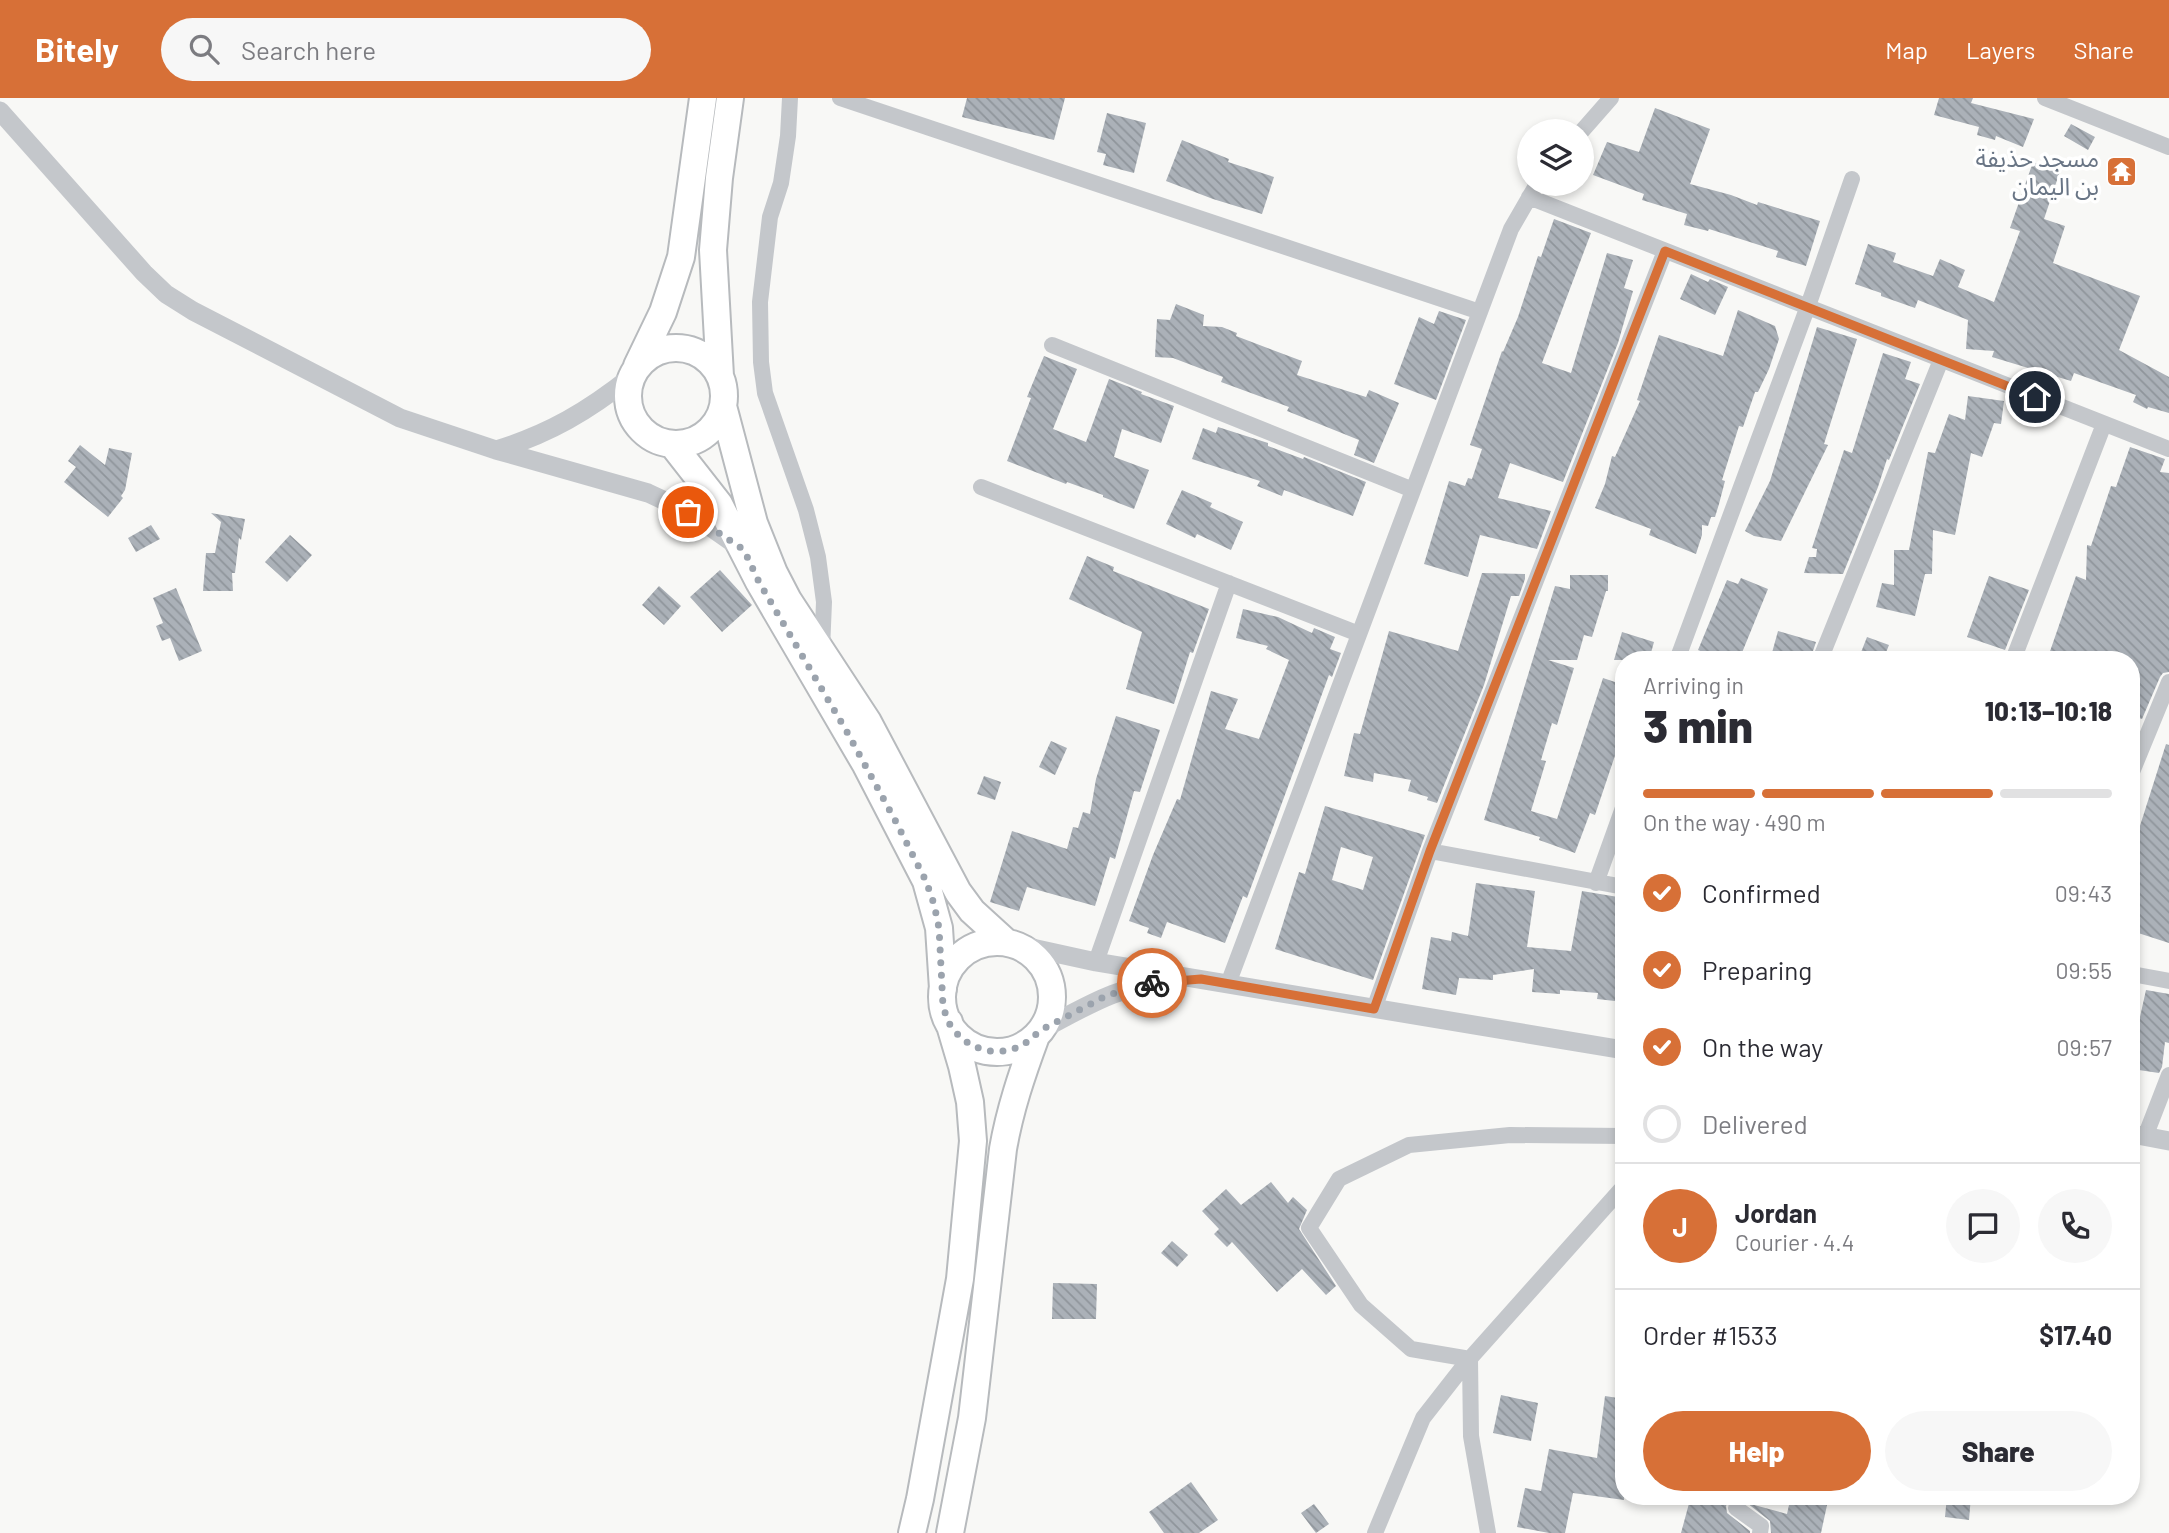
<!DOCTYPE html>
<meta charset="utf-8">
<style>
body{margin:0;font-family:Barlow,"Noto Sans Arabic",sans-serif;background:#f7f7f7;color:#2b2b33;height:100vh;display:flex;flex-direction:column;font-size:26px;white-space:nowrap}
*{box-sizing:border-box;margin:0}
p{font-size:23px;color:#7c7c81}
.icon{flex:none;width:38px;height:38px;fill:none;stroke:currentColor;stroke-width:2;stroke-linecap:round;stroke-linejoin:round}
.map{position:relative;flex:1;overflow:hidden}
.sheet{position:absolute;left:1615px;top:553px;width:525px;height:854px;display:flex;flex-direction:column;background:#fff;border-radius:28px;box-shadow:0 4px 10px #0003}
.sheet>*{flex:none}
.controls{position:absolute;left:1517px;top:21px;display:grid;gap:14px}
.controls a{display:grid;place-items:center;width:77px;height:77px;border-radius:50%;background:#fff;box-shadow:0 4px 10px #0003;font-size:35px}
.pin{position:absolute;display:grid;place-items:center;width:60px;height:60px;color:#fff;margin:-30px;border:4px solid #fff;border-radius:50%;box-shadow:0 2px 7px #0007}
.courier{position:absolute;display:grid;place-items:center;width:70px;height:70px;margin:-35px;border:5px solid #d77037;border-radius:50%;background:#fff;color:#222;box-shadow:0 2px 9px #0007}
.summary em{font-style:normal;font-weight:800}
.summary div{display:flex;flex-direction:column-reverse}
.summary{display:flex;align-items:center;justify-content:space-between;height:119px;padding:0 28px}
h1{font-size:46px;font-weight:800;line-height:52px}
.bar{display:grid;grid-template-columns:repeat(4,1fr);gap:10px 7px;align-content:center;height:84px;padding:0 28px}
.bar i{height:9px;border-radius:5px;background:#e1e1e2}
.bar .selected{background:#d77037}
.bar p{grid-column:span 4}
.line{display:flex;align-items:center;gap:18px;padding:0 28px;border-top:2px solid #e1e1e2}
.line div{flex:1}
.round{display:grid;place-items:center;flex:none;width:74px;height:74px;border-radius:37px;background:#f7f7f7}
ol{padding:0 28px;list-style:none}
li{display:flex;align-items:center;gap:21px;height:77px}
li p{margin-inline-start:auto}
li .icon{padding:7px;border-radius:50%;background:#d77037;color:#fff;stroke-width:4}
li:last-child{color:#7c7c81}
li i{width:38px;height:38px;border:4px solid #e1e1e2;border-radius:50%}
.primary-button{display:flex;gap:14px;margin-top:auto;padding:14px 28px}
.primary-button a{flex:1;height:80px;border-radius:42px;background:#d77037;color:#fff;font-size:28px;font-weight:800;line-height:80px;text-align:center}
.primary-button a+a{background:#f7f7f7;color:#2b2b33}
header{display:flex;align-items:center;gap:42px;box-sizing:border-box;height:98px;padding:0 35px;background:#d77037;color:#fff}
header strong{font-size:33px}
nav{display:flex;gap:38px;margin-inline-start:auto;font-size:24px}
.search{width:490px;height:63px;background:#f7f7f7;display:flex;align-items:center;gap:18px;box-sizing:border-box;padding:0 24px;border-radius:38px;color:#7c7c81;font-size:26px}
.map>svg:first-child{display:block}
.building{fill:url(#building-back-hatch);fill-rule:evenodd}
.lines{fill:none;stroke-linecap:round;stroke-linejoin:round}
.trunk-casing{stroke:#b7babd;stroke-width:30}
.minor{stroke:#c4c7cb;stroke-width:16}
.tertiary{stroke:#c4c7cb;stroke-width:19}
.trunk{stroke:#fff;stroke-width:26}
.done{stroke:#9ba3ad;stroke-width:7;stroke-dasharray:0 12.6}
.route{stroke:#d77037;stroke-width:9}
.labels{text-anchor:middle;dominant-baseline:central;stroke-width:7;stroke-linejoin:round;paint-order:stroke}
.poi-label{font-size:24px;fill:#697585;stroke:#fff;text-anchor:end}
</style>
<header>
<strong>Bitely</strong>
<div class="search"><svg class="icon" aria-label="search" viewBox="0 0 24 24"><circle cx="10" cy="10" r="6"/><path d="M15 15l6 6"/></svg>Search here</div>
<nav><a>Map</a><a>Layers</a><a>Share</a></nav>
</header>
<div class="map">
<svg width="2169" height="1435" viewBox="0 0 2169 1435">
<defs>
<pattern id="building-back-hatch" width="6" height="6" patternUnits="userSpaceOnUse" patternTransform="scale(1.75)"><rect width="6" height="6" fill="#abb1b8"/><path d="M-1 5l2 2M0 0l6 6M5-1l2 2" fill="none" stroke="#8f959b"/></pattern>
</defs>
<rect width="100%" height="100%" fill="#f8f8f6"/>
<path class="building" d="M967,0h98l-11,42 -92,-23z
M1939,0h34l-2,5 63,16 -11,28 -27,-11 -1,4 -18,-5 2,-8 -45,-12z
M1655,10l55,21 -20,55 41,11 26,10 1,-3 62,19 -14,45 -30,-9 2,-6 -69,-22 -1,2 -24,-6 3,-11 -45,-14 2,-6 -51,-19 14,-33 32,10z
M1107,15l39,10 -12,50 -31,-8 3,-11 -9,-2z
M2071,26l24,13 -7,13 -24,-14z
M1182,42l47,19 -1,3 46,15 -12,37 -49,-15 -47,-18z
M2033,64l27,9 -16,48 21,7 -12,37 87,33 -21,54 50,27v36l-21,-6 -1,2 -14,-7 3,-7 -62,-22 -3,8 -79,-24 2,-6 -28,-2 2,-29 -50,-20 -3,8 -34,-12v-3l-26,-9 13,-40 28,9 -3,9 40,14 7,-17 25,11 -7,17 36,15 26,-71 -10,-3z
M1554,121l37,14 -49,130 29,10 36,-120 26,7 -9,28 9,3 -15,52 -55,139 -53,-19 -12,35 53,13 -14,38 -57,-14 -12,42 -44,-13 25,-83 16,5 3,-8 4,1 10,-30 -12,-4 32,-94 1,1 15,-35 20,-61 3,1z
M1691,176l17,8 2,-3 18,8 -13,28 -35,-16z
M1176,206l28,11 -1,11 19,1 15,6 -1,3 66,25 -5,14 69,22 3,-7 30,13 -25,60 -20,-8 5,-15 -72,-29 2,-4 -68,-25 2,-5 -50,-19 -18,-1 2,-38 13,1z
M1738,212l37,16 4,13 -10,30 -11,23h-3l-12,35 -4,-1 -17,54 3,1 -6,23 -4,13h-4l-3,9 -6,-1v10l-6,19 -47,-19 2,-6 -56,-21 10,-24 7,-28 3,1 25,-56 -3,-1 22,-65 64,21z
M1439,213l27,9 -30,80 -42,-16 25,-67 15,7z
M1817,229l40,12 -33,105 4,1 -47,96 -27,-5 -9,-5 25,-50z
M1883,255l28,9 -6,17 15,5 -31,76 -2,-1 -9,28 -35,87 -39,-1 5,-16h7l1,-8 -5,-1 32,-98 8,3z
M1044,258l33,13 -24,60 33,13 23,-63 33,13 -1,2 33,12 -13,37 -39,-14 -8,28 35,13 -15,39 -31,-12v-2l-36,-13 -1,2 -59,-23 24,-63 -4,-1z
M1968,298l36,5 -3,23 -7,-1 -12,34 -11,-4 -16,82 -22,-5 -1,44h-7l-10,42 -39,-9 6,-24 12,2v-35h15l19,-98 7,1 14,-39 16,6z
M1218,329l50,16v3l35,13 1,-2 62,25 -13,34 -69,-26 -2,6 -25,-10 3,-5 -68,-22 11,-31 13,5z
M80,347l25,20 4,-17 23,5 -7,37 -4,6 2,2 -15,19 -44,-35 12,-15 -8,-6z
M2130,349l35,12 -5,13 9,1v199l-6,1 -3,4 -18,42 -10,-3v-56h-85l29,-84 10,4 1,-35 4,1 20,-60 5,1z
M1182,392l30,13 -2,4 33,15 -12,28 -34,-16 -2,4 -29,-14z
M211,415l34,6 -4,21 -2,-2 -4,35h-3l1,18h-30l3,-38h9l6,-31z
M151,427l9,14 -24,13 -8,-14z
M290,437l22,20 -25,27 -22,-20z
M1087,458l27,11 -1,4 96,38 -16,44 -3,-1 -16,52 -48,-15 16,-57 -73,-33z
M720,472l32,35 -30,27 -32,-35z
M1482,475l43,1v5l-6,17h-8l-27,89 -47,118 -10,-3 1,-3 -20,-6 3,-11 -37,-7 -1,9 -29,-6 10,-43 6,1 29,-103 69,20z
M1570,477h38v16h-2l-14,46 -8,-2 -7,25h-29l26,8 -17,57 -5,-2 -11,37 5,1 -15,50 26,8 46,-141 21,7v44l-29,86 -5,-2 -15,40 -36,-13 1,-3 -56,-17 71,-234 15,3z
M1989,478l40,14 -24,60 -38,-13z
M1741,480l27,11 -29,71h-17l-24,-10 29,-70 11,4z
M659,488l22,20 -17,19 -22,-20z
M176,490l26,63 -23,10 -9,-23 -8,3 -6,-15 7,-3 -10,-25z
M1243,511l35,8 34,16 2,-5 21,9 -5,12 11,4 -9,24 -3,-2 -82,223 -4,-2 -18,47 -58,-21 -6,16 -14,-5 2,-5 -20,-7 24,-66 24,-56 3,1 31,-109 27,8 -13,30 34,10 30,-79 -23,-11 2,-3 -32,-8z
M1778,533l38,11 -6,18h-40z
M1622,534l32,10 -5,18h-35z
M1867,539l22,8 -6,15h-25z
M1116,618l44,14 -20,62 -6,-1 -19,68 -5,-2 -15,49 -68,-19 -8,24 -29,-9 22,-71 55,18 6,-22 5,1 5,-16 7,2 6,-35z
M1051,643l16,7 -12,27 -16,-8z
M2166,646l3,1v198l-37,-12v-80z
M984,678l17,6 -6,18 -18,-6z
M1325,708l100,29 -52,145 -98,-31 24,-77 6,2zM1341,749l32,10 -10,33 -31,-10z
M1476,785l59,8 -8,56 44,4 11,-60 42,7v104l-27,-3 1,-6 -38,-3v4l-28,-2 2,-23 -41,6v5l-34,-2 -3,17 -34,-6 9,-52 20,4 1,-9 16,4z
M2146,892l23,4v49l-4,-1 -3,25 -3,6 -27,-4v-25h2z
M1271,1084l17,21 5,-6 14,13 -8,19 37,57 -10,9 -24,-26 -25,23 -45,-50 -5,5 -13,-13 5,-5 -17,-18 24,-22 15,16z
M1172,1143l16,14 -11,12 -16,-14z
M1053,1185l44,1 -1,35h-44z
M1501,1297l37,8 -7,38 -38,-8z
M1605,1298l19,3v101l-51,-7 -8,40h-16l-32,-6 8,-39 16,3 8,-42 48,9z
M1191,1384l27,38 -19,13h-35l-15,-21z
M1691,1398h40l-5,10 1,7 23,18v2h-69z
M1791,1398h38l-8,37h-50l-1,-12 -23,-18 40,11z
M1947,1398h24l-2,24 -24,-3z
M1314,1406l15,20 -13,9 -15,-20z"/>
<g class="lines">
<defs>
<path id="trunk" d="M628 298a48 48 0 1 1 96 0a48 48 0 1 1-96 0Z
M637,268l26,-54 18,-55 22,-159
M720,278l-7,-126 6,-72 11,-80
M723,308l31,117 20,50 14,27 80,122 90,170 14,19 34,31
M672,346l47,60 40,78 107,183 60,116 13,47 4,61
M942 899a55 55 0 1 1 110 0a55 55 0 1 1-110 0Z
M912,1435l8,-34 40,-220 13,-138 -3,-39 -8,-36 -13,-44
M950,1435l22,-115 31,-269c7,-40 19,-75 33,-113"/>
</defs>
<use href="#trunk" class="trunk-casing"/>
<path class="minor" d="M790,0l-2,38 -7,47 -11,34 -10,85 1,60 4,31 41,117 12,47 6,45 -2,48
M840,0l640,214
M2045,0l124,49
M1582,33l29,-33
M1529,99l640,252
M1052,247l361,145
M981,389l378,147
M1677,562l131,-354 44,-127
M1820,562l121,-300
M2013,562l91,-236
M2132,674l37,-90
M1430,753l194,36
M1596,785l28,-78
M1096,864l133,-379
M2132,876l37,7
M1228,886l283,-755 26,-45
M1374,911l56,-158 235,-600
M2145,1039l24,-62
M1736,1410l25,18 -1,7
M1375,1435l48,-115 43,-55 158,-177
M1488,1435l-17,-97 -1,-77 -59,-10 -50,-44 -52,-77 30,-49 70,-34 101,-10 114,1"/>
<path class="tertiary" d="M0,13l144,162 22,21 27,17 207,107 96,32 152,43 41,19 50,35
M496,352c53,-16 92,-39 136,-74
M1014,846l82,18 528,88
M1041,932c46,-24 77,-45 131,-49
M2132,1036l37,7"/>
<use href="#trunk" class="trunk"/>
</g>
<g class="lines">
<path class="done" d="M688,414l56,38 15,32 88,150 48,88 31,61 8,23 5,24 4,78 5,16 11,14 13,10 17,5h17l16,-5 19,-16 63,-33 33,-12 15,-2"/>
<path class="route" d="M1152,885l49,-4 173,30 56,-158 235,-600 370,146"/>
</g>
<defs>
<symbol id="temple-square" viewBox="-11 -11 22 22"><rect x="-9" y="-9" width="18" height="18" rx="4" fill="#d77037" stroke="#fff"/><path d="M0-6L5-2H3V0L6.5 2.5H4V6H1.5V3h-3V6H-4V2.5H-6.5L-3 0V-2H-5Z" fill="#fff"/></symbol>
</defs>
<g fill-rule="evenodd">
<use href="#temple-square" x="2104" y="56" width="35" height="35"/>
</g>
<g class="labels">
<g class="poi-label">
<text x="2099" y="59">مسجد حذيفة<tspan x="2099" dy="28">بن اليمان</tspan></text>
</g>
</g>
</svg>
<div class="controls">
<a><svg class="icon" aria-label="layers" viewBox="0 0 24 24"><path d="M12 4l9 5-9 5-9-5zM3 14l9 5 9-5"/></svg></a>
</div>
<div class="pin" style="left:688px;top:414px;background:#ea580c"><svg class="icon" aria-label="bag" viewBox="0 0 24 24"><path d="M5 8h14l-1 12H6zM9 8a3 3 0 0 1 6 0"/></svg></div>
<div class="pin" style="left:2035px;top:299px;background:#1f2937"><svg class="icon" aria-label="home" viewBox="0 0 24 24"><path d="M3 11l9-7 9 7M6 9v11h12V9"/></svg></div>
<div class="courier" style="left:1152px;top:885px"><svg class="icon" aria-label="bike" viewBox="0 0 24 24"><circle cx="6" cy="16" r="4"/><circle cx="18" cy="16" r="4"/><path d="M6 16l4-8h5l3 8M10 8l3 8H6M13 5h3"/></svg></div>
<section class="sheet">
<div class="summary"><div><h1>3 min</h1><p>Arriving in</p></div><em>10:13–10:18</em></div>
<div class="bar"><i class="selected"></i><i class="selected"></i><i class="selected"></i><i></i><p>On the way · 490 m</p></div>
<ol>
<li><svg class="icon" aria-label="check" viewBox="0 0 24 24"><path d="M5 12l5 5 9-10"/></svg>Confirmed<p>09:43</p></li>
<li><svg class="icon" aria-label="check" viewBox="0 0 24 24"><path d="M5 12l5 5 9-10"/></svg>Preparing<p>09:55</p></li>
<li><svg class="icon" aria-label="check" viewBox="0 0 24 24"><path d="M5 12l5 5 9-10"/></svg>On the way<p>09:57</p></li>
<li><i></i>Delivered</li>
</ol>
<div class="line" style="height:126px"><b class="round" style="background:#d77037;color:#fff">J</b><div><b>Jordan</b><p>Courier · 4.4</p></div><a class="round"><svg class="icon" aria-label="chat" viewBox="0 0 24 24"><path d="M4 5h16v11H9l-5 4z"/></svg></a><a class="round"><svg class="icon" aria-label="phone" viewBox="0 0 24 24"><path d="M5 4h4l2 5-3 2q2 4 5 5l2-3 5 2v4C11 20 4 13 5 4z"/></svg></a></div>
<div class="line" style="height:91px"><div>Order #1533</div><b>$17.40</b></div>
<div class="primary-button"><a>Help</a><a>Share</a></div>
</section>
</div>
